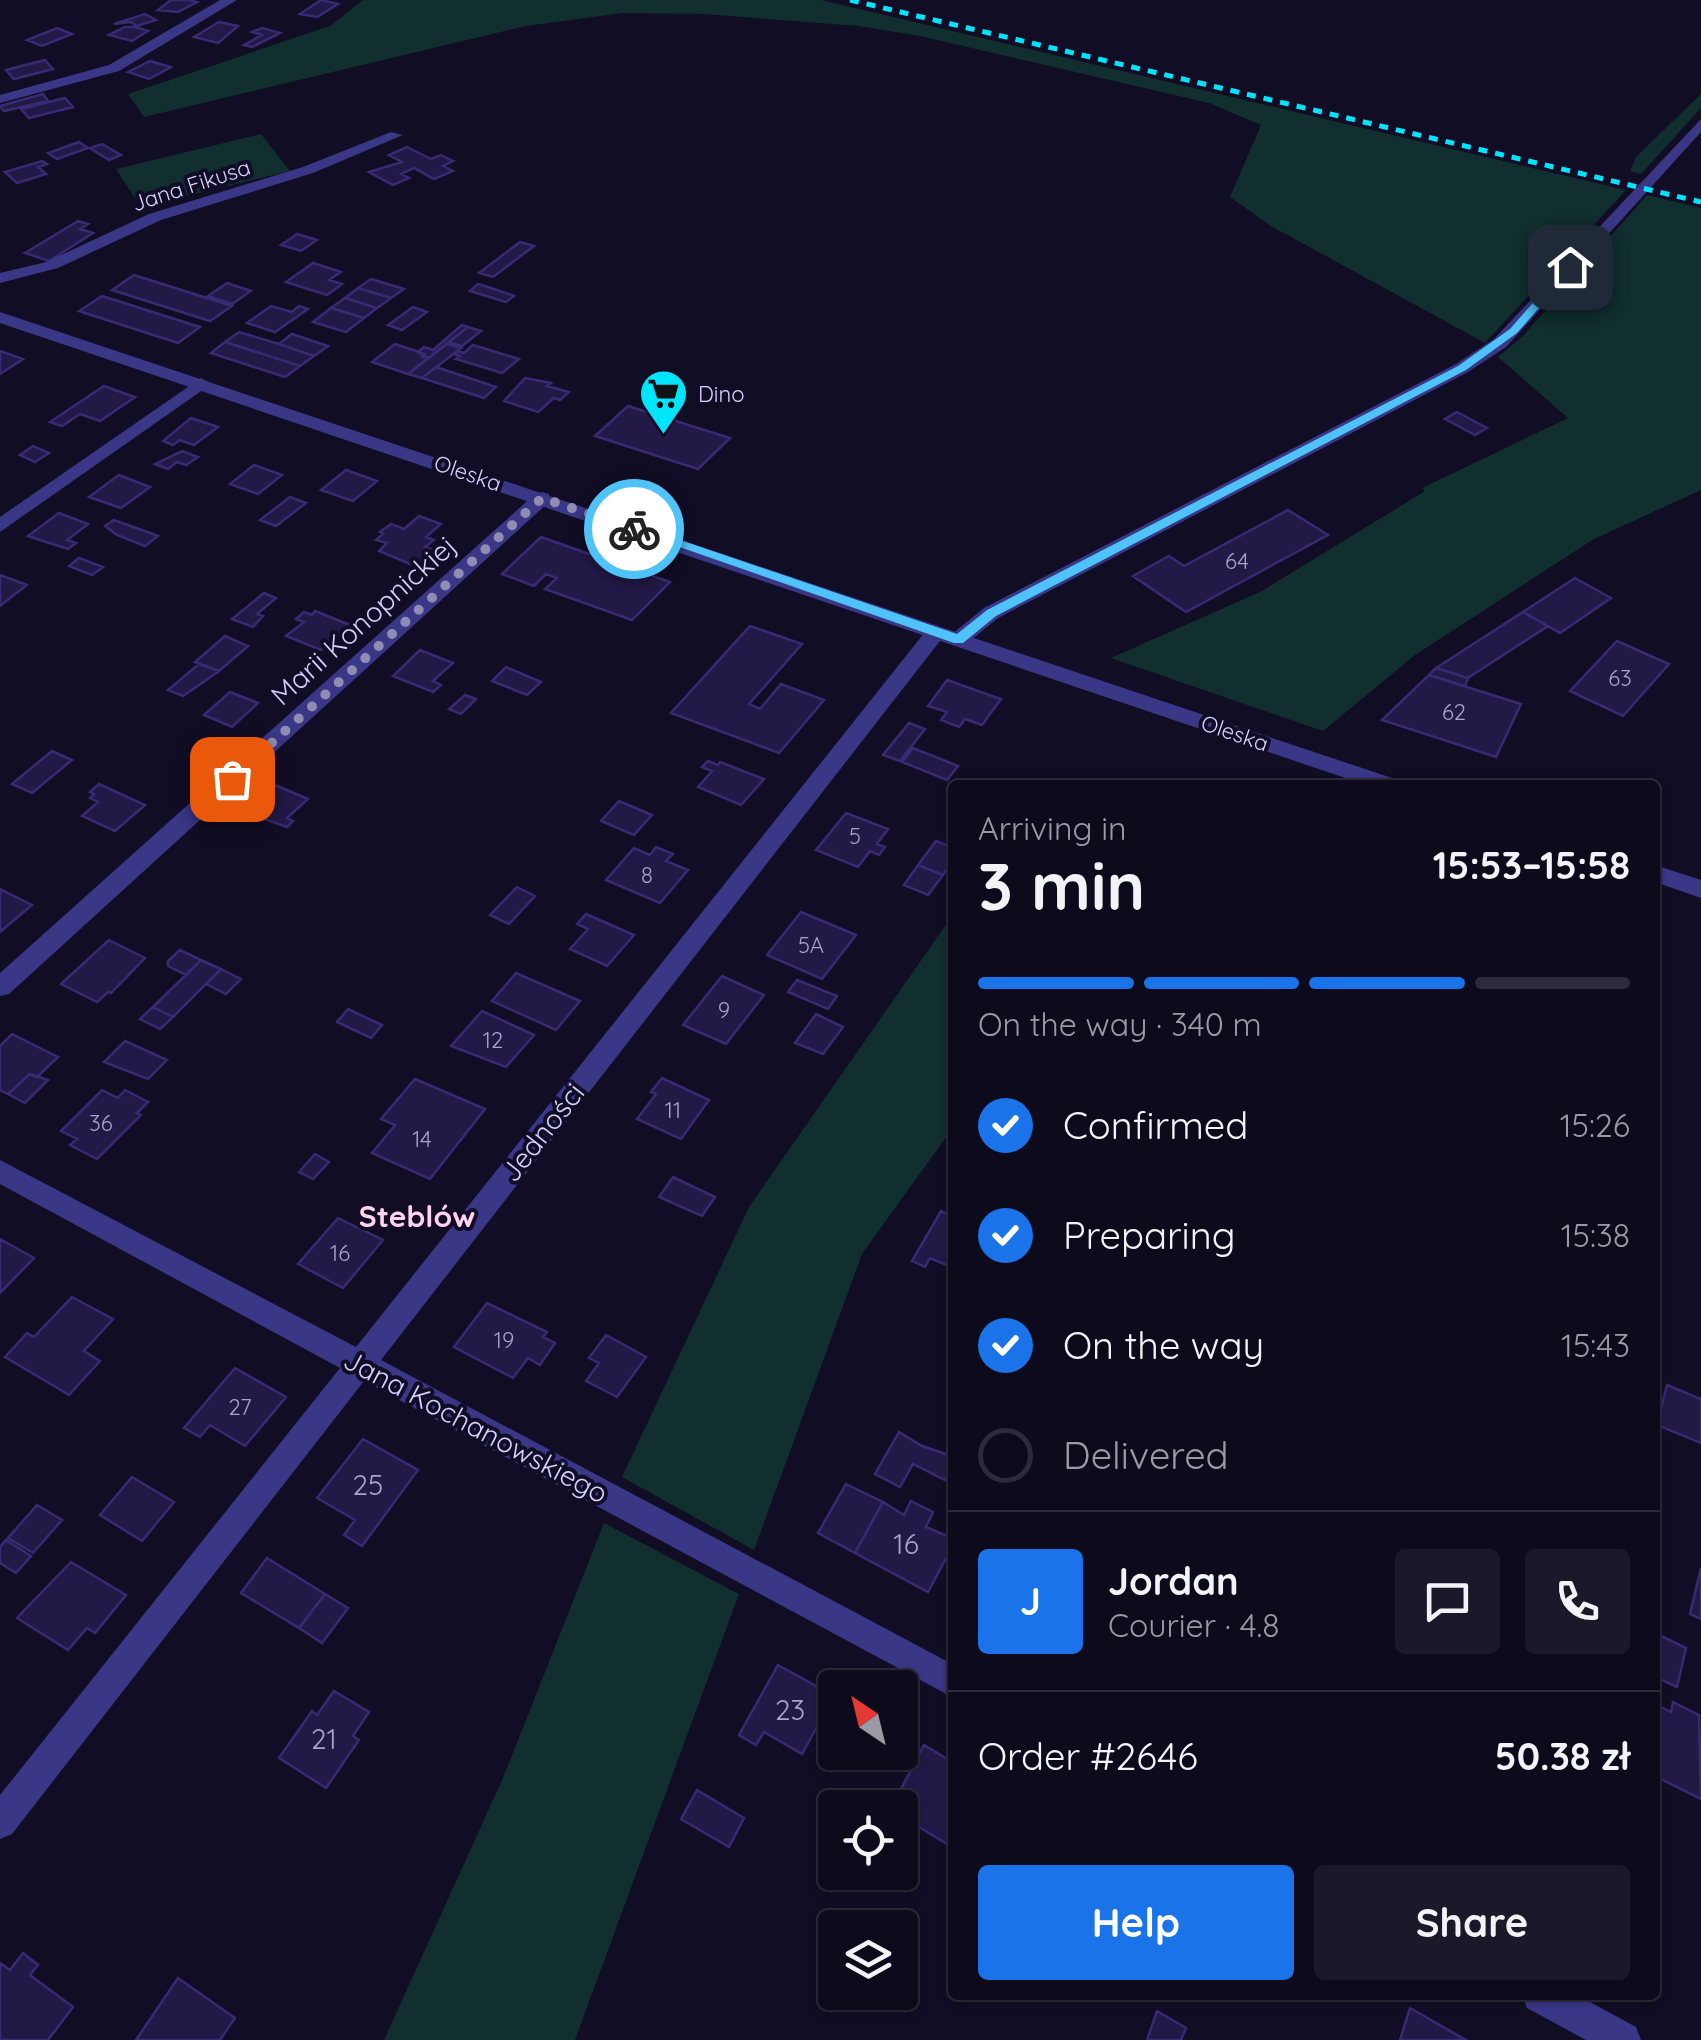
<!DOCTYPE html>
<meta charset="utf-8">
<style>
body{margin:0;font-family:Quicksand,sans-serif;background:#1b1829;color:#f1f3f6;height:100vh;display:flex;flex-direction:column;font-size:38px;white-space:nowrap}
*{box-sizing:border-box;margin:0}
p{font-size:32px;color:#9a9aa3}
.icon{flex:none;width:55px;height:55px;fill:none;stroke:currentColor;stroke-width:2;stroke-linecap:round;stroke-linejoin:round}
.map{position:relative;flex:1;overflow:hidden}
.side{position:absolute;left:948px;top:780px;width:712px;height:1220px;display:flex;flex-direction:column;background:#0d0a1c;border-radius:10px;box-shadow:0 2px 8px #0004,0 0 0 2px #2d2b3b}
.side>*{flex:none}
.needle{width:65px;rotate:325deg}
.buttons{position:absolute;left:818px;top:1670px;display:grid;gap:20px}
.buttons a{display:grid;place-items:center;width:100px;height:100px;border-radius:10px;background:#0d0a1c;box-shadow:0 2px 8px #0004,0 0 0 2px #2d2b3b;font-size:50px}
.pin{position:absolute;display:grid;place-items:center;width:85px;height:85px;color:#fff;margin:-42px;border-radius:20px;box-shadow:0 5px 15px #0006}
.courier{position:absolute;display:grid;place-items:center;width:100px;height:100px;margin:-50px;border:8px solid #4fc3f7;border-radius:50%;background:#fff;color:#222;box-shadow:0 2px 12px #0007}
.headline em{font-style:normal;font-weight:700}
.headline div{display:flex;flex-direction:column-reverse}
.headline{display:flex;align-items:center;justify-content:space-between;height:170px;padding:0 30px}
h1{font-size:65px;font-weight:700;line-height:75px}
.bar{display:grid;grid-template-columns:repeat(4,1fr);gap:15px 10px;align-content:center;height:120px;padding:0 30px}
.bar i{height:12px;border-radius:8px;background:#2d2b3b}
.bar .current{background:#1a73e8}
.bar p{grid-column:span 4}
.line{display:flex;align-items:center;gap:25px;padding:0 30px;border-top:2px solid #2d2b3b}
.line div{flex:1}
.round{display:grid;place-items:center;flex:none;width:105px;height:105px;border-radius:10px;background:#1b1829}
ol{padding:0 30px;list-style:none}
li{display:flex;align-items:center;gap:30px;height:110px}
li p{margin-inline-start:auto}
li .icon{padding:10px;border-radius:50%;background:#1a73e8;color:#fff;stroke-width:4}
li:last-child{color:#9a9aa3}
li i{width:55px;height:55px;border:5px solid #2d2b3b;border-radius:50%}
.cta{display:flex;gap:20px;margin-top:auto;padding:20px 30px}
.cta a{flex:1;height:115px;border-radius:10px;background:#1a73e8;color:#fff;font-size:40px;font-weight:700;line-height:115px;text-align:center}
.cta a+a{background:#1b1829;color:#f1f3f6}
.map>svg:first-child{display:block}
.green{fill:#102f2e}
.building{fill:#221946;stroke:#382a73;stroke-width:2.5}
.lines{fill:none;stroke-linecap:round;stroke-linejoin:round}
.minor{fill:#393786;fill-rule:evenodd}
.tertiary{fill:#393786;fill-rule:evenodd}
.rail{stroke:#00e4fc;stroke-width:5;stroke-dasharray:9 8;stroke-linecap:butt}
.route{fill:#4fc3f7}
.done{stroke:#918cb3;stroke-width:10;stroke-dasharray:0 18}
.labels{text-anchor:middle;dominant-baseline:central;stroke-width:8;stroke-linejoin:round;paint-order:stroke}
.far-street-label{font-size:22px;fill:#d6d1ff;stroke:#110d25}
.far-poi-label{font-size:22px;fill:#d6d1ff;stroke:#110d25;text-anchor:start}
.number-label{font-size:22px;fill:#a9a3d1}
.street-label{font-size:28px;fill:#d6d1ff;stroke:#110d25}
.near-number-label{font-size:28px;fill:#a9a3d1}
.neighbourhood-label{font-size:30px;font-weight:bold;fill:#ffd3ef;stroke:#110d25}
</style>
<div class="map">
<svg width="1701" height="2040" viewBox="0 0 1701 2040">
<rect width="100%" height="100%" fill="#110d25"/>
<path class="green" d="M363,0h458l805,190 -141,153 -214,-117 -41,-29 31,-72 -52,-22 -289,-67 -62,-10 -154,-12 -81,-1 -97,13 -382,91 -16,-23 202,-68z
M1701,94v14l-60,66 -11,-3 6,-14z
M261,134l29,37 -149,36 -25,-38z
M1647,195l54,13v282l-107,49 -179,116 -92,76 -212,-73 151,-67 163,-100 -3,-3 146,-70 -70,-61 25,-21z
M952,916v213l-90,125 -108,296 -132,-73 127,-270z
M604,1523l135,71 -164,446h-191l119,-262z"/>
<path class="building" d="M171,0h19l7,2 -19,10 -20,-2z
M321,0l17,4 -21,13 -17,-3z
M145,14l11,6 -19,6 -6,-4 -17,2z
M219,22l19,4 -20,17 -24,-6z
M125,27h10l13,4 -16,10 -23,-6z
M57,28l15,6 -30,12 -15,-6z
M262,28l18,5 -28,14 -8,-2 18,-10 -10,-3z
M45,60l8,9 -39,10 -8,-9z
M150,61l21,6 -22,12 -21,-7z
M43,94l5,7 -44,10 -4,-5z
M65,98l8,9 -44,11 -8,-9z
M79,142l9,6 -31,11 -9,-6z
M102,144l19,11 -12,5 -19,-12z
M407,147l24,12 10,-4 12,6 -10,5 10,5 -19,8 -20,-11 -13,6 8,4 -16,7 -24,-13 33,-10 -13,-7z
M42,161l5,3 -9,3 8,7 -29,9 -12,-11z
M78,221l10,3 -8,5 13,4 -44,28 -24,-8z
M297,234l20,6 -16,11 -20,-6z
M520,242l14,4 -41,31 -14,-4z
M313,263l28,9 -12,8 13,4 -15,11 -41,-13z
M134,275l98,31 -22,15 -98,-31z
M371,279l33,10 -13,9 -33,-10z
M227,283l24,8 -19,13 -24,-8z
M478,284l19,6 17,6 -8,6 -36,-11z
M358,288l33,10 -14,10 -32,-10z
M102,296l98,31 -22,16 -99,-32z
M345,298l32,10 -13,10 -33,-10z
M299,306l9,3 -33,23 -28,-9 24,-17 21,6z
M413,307l14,5 -25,18 -14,-5z
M331,308l33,10 -18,14 -33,-10z
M462,325l6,2 -40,31 -10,-6 6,-5 9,3z
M468,327l13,4 -19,15 -13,-4z
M239,332l40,12 35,12 -14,10 -75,-24z
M292,334l36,12 -14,10 -35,-12z
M225,342l75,24 -15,11 -74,-24z
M395,344l30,10 -3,3 6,1 -20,16 -36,-12z
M447,344l14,4 -39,30 -14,-4z
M473,345l46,14 -17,14 -46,-14 4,-3 -6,-2 3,-3 7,2z
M0,351l23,8 -23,15z
M436,367l60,20 -12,11 -62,-20z
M525,378l26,5 -4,3 22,6 -9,8 -6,-2 -16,14 -34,-11z
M104,386l31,11 -35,24 -20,-7 -18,12 -12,-4z
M628,406l102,32 -32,31 -103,-33z
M1457,412l30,16 -12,7 -30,-16z
M191,418l27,9 -24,18 -14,-5 -7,5 -10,-4z
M33,446l16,7 -14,9 -15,-7z
M182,451l16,6 -12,8 -9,-3 -9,7 -13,-5z
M254,465l28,10 -24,19 -28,-10z
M346,470l31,11 -24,20 -32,-11z
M119,475l31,12 -29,21 -32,-11z
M290,497l16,6 -30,23 -16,-6z
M1288,510l40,25 -142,77 -53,-36 36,-20 15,10z
M59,513l29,11 -21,16 9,3 -8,6 -40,-13z
M419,516l22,8 -15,13 8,3 -9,7 8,3 -18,16 -36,-15 8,-8 -11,-3 7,-6 -3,-2 11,-8 13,5z
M114,520l36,13 8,3 -13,10 -28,-11 -12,-9z
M541,537l51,18 78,27 -38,38 -87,-31 12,-11 -11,-4 -12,12 -32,-12z
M79,558l24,9 -11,8 -23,-9z
M0,575l27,10 -27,21z
M1575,578l36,20 -51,35 -37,-21z
M264,593l12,5 -19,16 6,2 -10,11 -21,-8z
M315,611l35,14 -29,25 -35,-14 18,-14 -8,-3 8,-7 8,3z
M1523,612l25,14 -80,52 -32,-10z
M750,626l52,18 -53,60 11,5 21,-25 43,16 -45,53 -108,-40z
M225,636l23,10 -29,25 -24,-9z
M1617,641l52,23 -46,52 -53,-25z
M420,650l33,13 -20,18 8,4 -8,7 -40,-16z
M199,664l20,7 -36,25 -15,-6z
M506,667l35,15 -14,13 -35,-14z
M1436,668l32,10 -3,8 -36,-11z
M1429,675l92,29 -25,53 -114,-37z
M947,680l54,19 -19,26 -17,-6 -6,8 -18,-7 6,-8 -19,-6z
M230,692l28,11 -26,24 -28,-12z
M465,695l11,4 -15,15 -12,-5z
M909,723l16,6 -25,32 -17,-6z
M913,748l45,18 -11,14 -45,-18z
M52,751l20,9 -40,33 -20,-9z
M708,761l10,4 2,-3 44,17 -23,26 -43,-18 14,-16 -10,-4z
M99,784l13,6 33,15 -30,26 -33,-15 16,-14 -8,-4 4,-4 -4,-2z
M275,785l33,14 -21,19 6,3 -6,6 -42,-15z
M619,801l33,14 -18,20 -33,-14z
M846,813l42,16 -11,15 8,3 -6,8 -9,-4 -12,16 -42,-17z
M936,841l16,6v14l-9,14 -25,-10z
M656,847l17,7 -7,7 22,9 -28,33 -54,-23 28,-32 16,7z
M918,865l25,10 -15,20 -24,-10z
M517,887l18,9 -26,28 -19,-9z
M0,889l32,16 -32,27z
M801,912l55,23 -34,44 -55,-24z
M586,914l48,21 -27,31 -37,-17 18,-20 -11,-5z
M109,940l36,18 -34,35 -3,-1 -11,10 -36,-18z
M180,950l21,10 -15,15 -18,-9v-5z
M201,960l20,9 -48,48 -20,-10z
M221,969l20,10 -15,15 -20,-10z
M516,973l64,28 -24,29 -64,-29z
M722,976l42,19 -38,49 -43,-19z
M797,980l40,16 -9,13 -40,-17z
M153,1007l20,10 -13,12 -20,-10z
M348,1009l34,16 -11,13 -34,-16z
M482,1011l52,24 -28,32 -55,-21z
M816,1014l27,13 -20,27 -28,-11z
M12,1034l46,23 -21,20 -7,-3 -22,20 -8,-4v-44z
M125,1041l42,19 -19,19 -44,-17z
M30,1074l18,6 -23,23 -17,-9z
M662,1078l47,22 -28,39 -44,-20 19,-25 -5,-2z
M415,1079l70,30 -55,70 -58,-26 23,-28 -14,-6z
M102,1090l16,8 7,-8 23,12 -11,11 4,2 -44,44 -27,-14 7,-6 -16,-8z
M315,1154l14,8 -16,17 -14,-7z
M673,1177l42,20 -13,19 -43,-19z
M941,1211l11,5v37l-6,12 -16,-7 -5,9 -13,-6z
M338,1218l45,22 -40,48 -45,-24z
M0,1239l34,19 -34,35z
M72,1297l41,22 -29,32 16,10 -31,34 -64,-38 22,-24 7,4z
M487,1303l60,29 -4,5 12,6 -15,22 -12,-7 -15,20 -59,-31z
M606,1335l40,22 -29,40 -31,-16 13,-18 -10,-5z
M235,1368l51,29 -41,49 -35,-21 -10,12 -16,-9z
M1667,1385l34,14v44l-44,-18z
M899,1432l23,14 30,10v10l-7,14 -32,-16 -13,23 -25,-13z
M363,1439l55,31 -56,76 -18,-11 11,-15 -38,-22z
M132,1477l42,25 -32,39 -42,-26z
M846,1484l37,18 -28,51 -37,-20z
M911,1501l22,11 -7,15 26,11v9l-24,45 -73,-39 28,-51 21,13z
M37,1505l25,15 -29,33 -25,-15z
M6,1540l25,16 -15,17 -16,-10v-16z
M267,1558l58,36 -26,34 -58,-35z
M71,1562l55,33 -31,38 -8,-5 -19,22 -51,-32z
M1701,1568v51l-11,-5z
M325,1594l23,14 -26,35 -23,-15z
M1655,1633l31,15 -9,39 -22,-10z
M778,1665l56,31 -32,58 -38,-22 -8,13 -17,-10z
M334,1691l35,21 -16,24 6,4 -33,48 -47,-30 33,-47 5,4z
M1673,1702l26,13 2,84 -46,-23v-72l16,8z
M924,1745l25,15 -1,4 4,3v80l-38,-23 -4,8 -10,-6v-18h-9z
M697,1790l47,28 -15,29 -48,-28z
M23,1953l15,12 -8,10 43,32 -25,33h-48v-77l10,7z
M178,1978l57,40 -15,22h-84z
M1410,2008l56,32h-66z
M1157,2011l29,17 -5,12h-34z"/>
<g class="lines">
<path class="minor" d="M220,0h17l-118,71 -119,32v-8l109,-30z
M1701,119v13l-195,215 -38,25 -470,246 -32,26h-14l-3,-5 3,-5 32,-26 472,-244 38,-25z
M391,132l12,3 -90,38 -152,47 -103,48 -58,15v-10l46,-11 103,-48 154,-47z
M201,378l9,5 -3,4 -207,145v-15z
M542,492l7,2v8l-540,492 -9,2v-23l535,-479z
M936,625l10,7 -3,5 -562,723 571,304v33l-588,-316 -352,453 -12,5v-44l340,-427 -340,-184v-24l356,187 573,-720z
M1522,1995h55l59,32 5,13h-55l-59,-32z"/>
<path class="tertiary" d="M0,312l1398,468 3,5h-35l-1366,-462z
M1655,865l46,15v18l-46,-16z"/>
<path class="rail" d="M850,0l851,202"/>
</g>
<path class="route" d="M1566,265l9,2 -58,66 -51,37 -470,246 -33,27h-9l-326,-114 11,-3 318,108 30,-24 471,-244 52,-37z"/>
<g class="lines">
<path class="done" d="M232,779l310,-281 92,31"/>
</g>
<defs>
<symbol id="supermarket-pin" viewBox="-11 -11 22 30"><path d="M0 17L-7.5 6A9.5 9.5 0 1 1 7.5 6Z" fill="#00e4fc" stroke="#110d25"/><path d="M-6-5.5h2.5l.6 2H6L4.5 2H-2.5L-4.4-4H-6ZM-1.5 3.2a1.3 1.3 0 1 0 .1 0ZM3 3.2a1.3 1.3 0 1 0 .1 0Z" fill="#111"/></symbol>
</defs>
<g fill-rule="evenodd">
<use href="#supermarket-pin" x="636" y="366" width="55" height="75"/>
</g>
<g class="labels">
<g class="far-street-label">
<text transform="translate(191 185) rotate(-18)">Jana Fikusa</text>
<text transform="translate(468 473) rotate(19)">Oleska</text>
<text transform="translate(1235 733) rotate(19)">Oleska</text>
</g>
<g class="far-poi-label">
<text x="698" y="394">Dino</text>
</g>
<g class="number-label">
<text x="1237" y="561">64</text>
<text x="1620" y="678">63</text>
<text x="1454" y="712">62</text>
<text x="855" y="836">5</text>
<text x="647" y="875">8</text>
<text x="811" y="945">5A</text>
<text x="724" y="1010">9</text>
<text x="493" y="1040">12</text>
<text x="673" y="1110">11</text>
<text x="101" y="1123">36</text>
<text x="422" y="1139">14</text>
<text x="340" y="1253">16</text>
<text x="504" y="1340">19</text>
<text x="240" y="1407">27</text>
</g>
<g class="street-label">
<text transform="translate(363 620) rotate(-42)">Marii Konopnickiej</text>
<text transform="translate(542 1132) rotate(-52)">Jedności</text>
<text transform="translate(476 1426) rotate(28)">Jana Kochanowskiego</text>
</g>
<g class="near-number-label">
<text x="368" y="1484">25</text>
<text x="906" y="1543">16</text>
<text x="790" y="1709">23</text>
<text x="324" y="1738">21</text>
</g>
<g class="neighbourhood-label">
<text x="417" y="1216">Steblów</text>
</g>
</g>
</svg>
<div class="buttons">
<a><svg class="needle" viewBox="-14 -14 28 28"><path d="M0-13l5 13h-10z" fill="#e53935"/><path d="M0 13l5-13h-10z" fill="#9a9aa3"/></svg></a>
<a><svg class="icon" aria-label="locate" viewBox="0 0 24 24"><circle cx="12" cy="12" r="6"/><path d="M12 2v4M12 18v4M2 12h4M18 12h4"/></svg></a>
<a><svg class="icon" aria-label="layers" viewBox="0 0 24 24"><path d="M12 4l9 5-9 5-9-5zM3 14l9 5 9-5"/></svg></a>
</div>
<div class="pin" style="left:232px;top:779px;background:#ea580c"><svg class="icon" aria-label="bag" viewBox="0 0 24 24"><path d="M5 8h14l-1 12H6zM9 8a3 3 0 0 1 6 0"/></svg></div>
<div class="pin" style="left:1570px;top:267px;background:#1f2937"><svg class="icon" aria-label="home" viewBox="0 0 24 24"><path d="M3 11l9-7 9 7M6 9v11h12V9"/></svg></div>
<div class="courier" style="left:634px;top:529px"><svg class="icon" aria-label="bike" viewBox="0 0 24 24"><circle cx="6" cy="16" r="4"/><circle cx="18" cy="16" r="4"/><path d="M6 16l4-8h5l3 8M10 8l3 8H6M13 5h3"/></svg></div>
<section class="side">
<div class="headline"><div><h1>3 min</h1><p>Arriving in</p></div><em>15:53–15:58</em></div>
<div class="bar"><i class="current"></i><i class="current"></i><i class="current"></i><i></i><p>On the way · 340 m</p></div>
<ol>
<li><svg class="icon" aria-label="check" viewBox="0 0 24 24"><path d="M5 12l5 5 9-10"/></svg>Confirmed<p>15:26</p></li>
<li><svg class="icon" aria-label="check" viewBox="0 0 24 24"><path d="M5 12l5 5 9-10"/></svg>Preparing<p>15:38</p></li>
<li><svg class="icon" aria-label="check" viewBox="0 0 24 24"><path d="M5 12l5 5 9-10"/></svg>On the way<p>15:43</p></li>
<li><i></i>Delivered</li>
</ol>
<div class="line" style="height:180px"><b class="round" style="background:#1a73e8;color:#fff">J</b><div><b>Jordan</b><p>Courier · 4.8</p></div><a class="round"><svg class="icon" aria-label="chat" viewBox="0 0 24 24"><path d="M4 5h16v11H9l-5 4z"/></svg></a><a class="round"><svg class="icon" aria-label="phone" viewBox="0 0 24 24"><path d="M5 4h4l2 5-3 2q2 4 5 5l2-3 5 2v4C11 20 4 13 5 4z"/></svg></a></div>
<div class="line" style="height:130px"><div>Order #2646</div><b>50.38 zł</b></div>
<div class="cta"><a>Help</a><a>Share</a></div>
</section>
</div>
